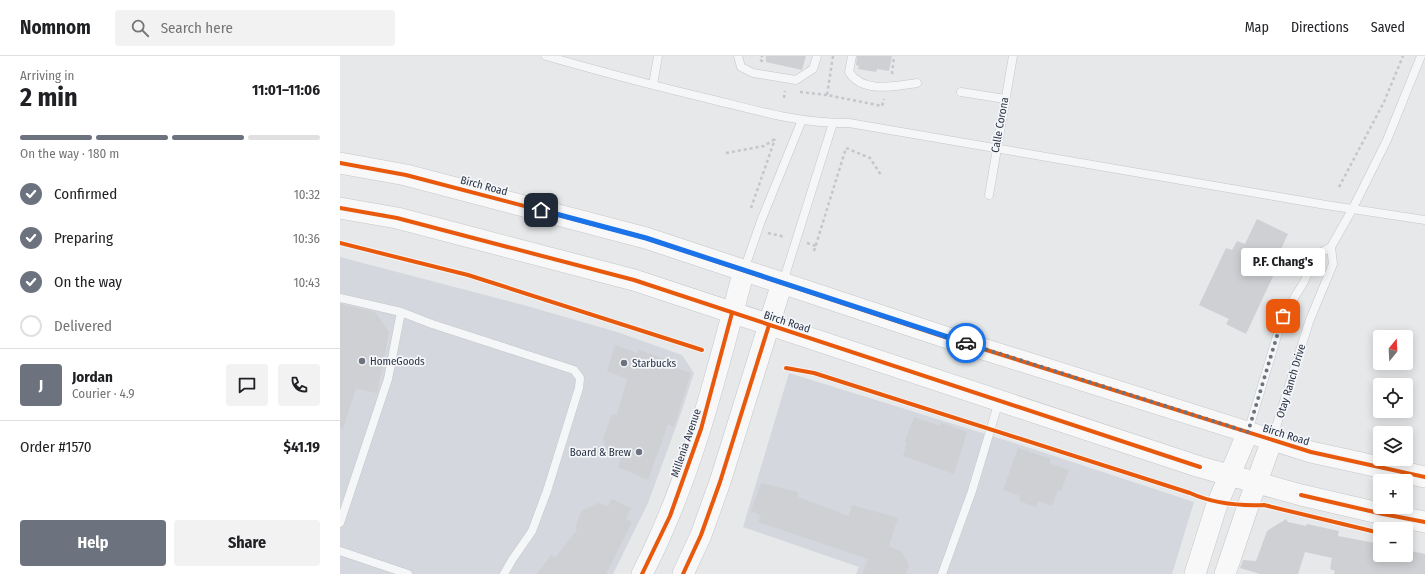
<!DOCTYPE html>
<meta charset="utf-8">
<style>
body{margin:0;font-family:"Fira Sans Condensed",sans-serif;background:#f2f2f2;color:#202124;height:100vh;display:flex;flex-direction:column;font-size:15px;white-space:nowrap}
*{box-sizing:border-box;margin:0}
p{font-size:13px;color:#757577}
.icon{flex:none;width:22px;height:22px;fill:none;stroke:currentColor;stroke-width:2;stroke-linecap:round;stroke-linejoin:round}
.map{position:relative;flex:1;overflow:hidden}
.drawer{display:flex;flex-direction:column;background:#fff;width:340px}
.drawer>*{flex:none}
.needle{width:26px;rotate:18deg}
.tools{position:absolute;left:1033px;top:274px;display:grid;gap:8px}
.tools a{display:grid;place-items:center;width:40px;height:40px;border-radius:4px;background:#fff;box-shadow:0 2px 10px #0003;font-size:20px}
.pin{position:absolute;display:grid;place-items:center;width:34px;height:34px;color:#fff;margin:-17px;border-radius:8px;box-shadow:0 2px 6px #0006}
.courier{position:absolute;display:grid;place-items:center;width:40px;height:40px;margin:-20px;border:3px solid #1a73e8;border-radius:50%;background:#fff;color:#222;box-shadow:0 1px 5px #0007}
.bubble{position:absolute;height:28px;border-radius:4px;background:#fff;box-shadow:0 2px 10px #0003;font-size:13px;font-weight:700;line-height:28px;text-align:center}
.headline em{font-style:normal;font-weight:700}
.headline div{display:flex;flex-direction:column-reverse}
.headline{display:flex;align-items:center;justify-content:space-between;height:68px;padding:0 20px}
h1{font-size:26px;font-weight:700;line-height:30px}
.bar{display:grid;grid-template-columns:repeat(4,1fr);gap:6px 4px;align-content:center;height:48px;padding:0 20px}
.bar i{height:5px;border-radius:3px;background:#e0e0e0}
.bar .selected{background:#6c737f}
.bar p{grid-column:span 4}
.line{display:flex;align-items:center;gap:10px;padding:0 20px;border-top:1px solid #e0e0e0}
.line div{flex:1}
.round{display:grid;place-items:center;flex:none;width:42px;height:42px;border-radius:4px;background:#f2f2f2}
ol{padding:0 20px;list-style:none}
li{display:flex;align-items:center;gap:12px;height:44px}
li p{margin-inline-start:auto}
li .icon{padding:4px;border-radius:50%;background:#6c737f;color:#fff;stroke-width:4}
li:last-child{color:#757577}
li i{width:22px;height:22px;border:2px solid #e0e0e0;border-radius:50%}
.cta{display:flex;gap:8px;margin-top:auto;padding:8px 20px}
.cta a{flex:1;height:46px;border-radius:4px;background:#6c737f;color:#fff;font-size:16px;font-weight:700;line-height:46px;text-align:center}
.cta a+a{background:#f2f2f2;color:#202124}
header{display:flex;align-items:center;gap:24px;box-sizing:border-box;height:56px;padding:0 20px;background:#fff;border-bottom:1px solid #e0e0e0}
header strong{font-size:19px}
nav{display:flex;gap:22px;margin-inline-start:auto;font-size:14px}
.search{width:280px;height:36px;background:#f2f2f2;display:flex;align-items:center;gap:10px;box-sizing:border-box;padding:0 14px;border-radius:4px;color:#757577;font-size:15px}
main{display:flex;flex:1;min-height:0}
.map>svg:first-child{display:block}
.built{fill:#d4d7dd}
.building{fill:#ced0d3}
.lines{fill:none;stroke-linecap:round;stroke-linejoin:round}
.lane-casing{stroke:#c4c6c8;stroke-width:9}
.secondary-casing{stroke:#c4c6c8;stroke-width:22}
.path{stroke:#c5c6ca;stroke-width:2.5;stroke-dasharray:3 3;stroke-linecap:butt}
.lane{stroke:#f5f6f7;stroke-width:8}
.secondary{stroke:#f8f8f8;stroke-width:21}
.cycleway-casing{stroke:#f4f6f9;stroke-width:6}
.cycleway{stroke:#e8590c;stroke-width:4}
.done{stroke:#6c737f;stroke-width:4;stroke-dasharray:0 7.2}
.route{stroke:#1a73e8;stroke-width:5}
.poi-dot{fill:#6c737f;stroke:#f4f6f9;stroke-width:1.5}
.labels{text-anchor:middle;dominant-baseline:central;stroke-width:3.5;stroke-linejoin:round;paint-order:stroke}
.street-label{font-size:11px;fill:#2b3445;stroke:#f4f6f9}
.poi-label{font-size:11px;fill:#2b3445;stroke:#f4f6f9;text-anchor:start}
</style>
<header>
<strong>Nomnom</strong>
<div class="search"><svg class="icon" aria-label="search" viewBox="0 0 24 24"><circle cx="10" cy="10" r="6"/><path d="M15 15l6 6"/></svg>Search here</div>
<nav><a>Map</a><a>Directions</a><a>Saved</a></nav>
</header>
<main>
<section class="drawer">
<div class="headline"><div><h1>2 min</h1><p>Arriving in</p></div><em>11:01–11:06</em></div>
<div class="bar"><i class="selected"></i><i class="selected"></i><i class="selected"></i><i></i><p>On the way · 180 m</p></div>
<ol>
<li><svg class="icon" aria-label="check" viewBox="0 0 24 24"><path d="M5 12l5 5 9-10"/></svg>Confirmed<p>10:32</p></li>
<li><svg class="icon" aria-label="check" viewBox="0 0 24 24"><path d="M5 12l5 5 9-10"/></svg>Preparing<p>10:36</p></li>
<li><svg class="icon" aria-label="check" viewBox="0 0 24 24"><path d="M5 12l5 5 9-10"/></svg>On the way<p>10:43</p></li>
<li><i></i>Delivered</li>
</ol>
<div class="line" style="height:72px"><b class="round" style="background:#6c737f;color:#fff">J</b><div><b>Jordan</b><p>Courier · 4.9</p></div><a class="round"><svg class="icon" aria-label="chat" viewBox="0 0 24 24"><path d="M4 5h16v11H9l-5 4z"/></svg></a><a class="round"><svg class="icon" aria-label="phone" viewBox="0 0 24 24"><path d="M5 4h4l2 5-3 2q2 4 5 5l2-3 5 2v4C11 20 4 13 5 4z"/></svg></a></div>
<div class="line" style="height:52px"><div>Order #1570</div><b>$41.19</b></div>
<div class="cta"><a>Help</a><a>Share</a></div>
</section>
<div class="map">
<svg width="1085" height="518" viewBox="0 0 1085 518">
<rect width="100%" height="100%" fill="#e6e8ea"/>
<path class="built" d="M0,201l187,49 90,26 65,23 12,18 -13,40 -33,90 -35,71h-273z
M449,317l219,68 186,61 -22,72h-316l3,-7 -116,-40z"/>
<path class="building" d="M426,0h40l-4,14 -36,-8z
M517,0h35l-3,15 -12,-2 -1,3 -18,-3 1,-3 -3,-1z
M917,163l31,15 -16,34 4,2 -30,64 -20,-10 3,-5 -30,-14 27,-57 6,2 5,-9 8,3z
M0,248l35,8 14,20 -12,61 -21,-4 -13,40 -3,-1z
M275,289l22,8 2,-3 34,12 1,5 17,6 -17,54 -6,-3 -20,56 -30,-13 3,-10 -13,-4 -5,-14 9,-25 5,1 10,-36 -20,-8z
M574,361l26,9 1,-3 26,9 -13,42 -51,-18 4,-13 -2,-1z
M678,392l33,11 -2,4 20,7 -8,21 -3,-1 -6,16 -14,-5 -2,6 -17,-6 1,-5 -17,-6z
M421,427l37,9v5l51,19 3,-11 46,13 -9,28 13,6 7,13 -3,9h-44l6,-15 -110,-37 3,-7 -10,-4z
M272,443l19,9 -5,11 6,3 -26,52h-69l14,-19 4,3 22,-28 -2,-2 6,-17 17,-8 10,3z
M946,463l2,3 18,4 1,-2 32,7 -1,5 42,8v11h26v-5l19,4v20h-91l1,-3 -5,-2 2,-11 -27,-6 -7,22h-38l-20,-6 3,-8 13,1 11,-30z"/>
<g class="lines">
<defs>
<path id="lane" d="M206,0c56,16 112,31 168,44 44,11 88,24 135,23l477,82 99,15
M398,0l3,11 12,6 43,7 17,-11 4,-13
M512,0l-3,16c14,22 47,14 68,11
M313,29l5,-29
M621,36l44,7
M649,139l24,-139
M991,191l22,-39 34,-68 34,-84
M404,214l17,-49 41,-101
M443,226l50,-159
M0,242l61,14 31,12 142,46 6,8 -1,10 -32,103 -15,40 -20,29 -8,14
M908,376l35,-116 21,-34 12,-27 15,-8
M932,384l37,-118 24,-58 -2,-17
M0,467l48,-144 13,-67
M0,495l68,23
M602,518l30,-83 27,-90"/>
<path id="secondary" d="M0,107l66,12 240,63 299,99 366,115 114,25
M0,152l57,10 237,62 566,187 101,28 82,19 42,8
M302,518c50,-97 74,-199 102,-304
M343,518l18,-39 19,-53 62,-199
M855,518l21,-67 32,-75
M885,518l23,-68 24,-66"/>
</defs>
<use href="#lane" class="lane-casing"/>
<use href="#secondary" class="secondary-casing"/>
<path class="path" d="M493,0l-6,39 55,11 2,-7
M420,4l2,1v-5
M552,18l2,-18
M460,36l27,3
M444,42l1,-7
M386,97l38,-7 11,-7
M999,131l45,-85 19,-46
M411,152l24,-69
M428,177l17,4
M467,187l9,3
M474,195l32,-103 24,10 11,17"/>
<use href="#lane" class="lane"/>
<use href="#secondary" class="secondary"/>
<defs>
<path id="cycleway" d="M0,107l66,12 240,63 299,99 366,115 114,25
M0,152l57,10 237,62 566,187
M0,187l128,32 234,75
M446,312l28,5 376,120c22,10 49,13 74,12l116,28
M961,439l82,19 42,8
M302,518l28,-58 31,-87 31,-116
M343,518l18,-39 19,-53 49,-157"/>
</defs>
<use href="#cycleway" class="cycleway-casing"/>
<use href="#cycleway" class="cycleway"/>
</g>
<g class="lines">
<path class="done" d="M626,287l282,89 35,-116"/>
<path class="route" d="M201,154l105,28 320,105"/>
</g>
<g class="poi-dot">
<circle cx="22" cy="305" r="4"/>
<circle cx="284" cy="307" r="4"/>
<circle cx="299" cy="396" r="4"/>
</g>
<g class="labels">
<g class="street-label">
<text transform="translate(660 69) rotate(-80)">Calle Corona</text>
<text transform="translate(144 130) rotate(15)">Birch Road</text>
<text transform="translate(447 266) rotate(18)">Birch Road</text>
<text transform="translate(951 325) rotate(-73)">Otay Ranch Drive</text>
<text transform="translate(946 379) rotate(17)">Birch Road</text>
<text transform="translate(346 387) rotate(-71)">Millenia Avenue</text>
</g>
<g class="poi-label">
<text x="30" y="305">HomeGoods</text>
<text x="292" y="307">Starbucks</text>
<text x="291" y="396" text-anchor="end">Board &amp; Brew</text>
</g>
</g>
</svg>
<div class="tools">
<a><svg class="needle" viewBox="-14 -14 28 28"><path d="M0-13l5 13h-10z" fill="#e53935"/><path d="M0 13l5-13h-10z" fill="#757577"/></svg></a>
<a><svg class="icon" aria-label="locate" viewBox="0 0 24 24"><circle cx="12" cy="12" r="6"/><path d="M12 2v4M12 18v4M2 12h4M18 12h4"/></svg></a>
<a><svg class="icon" aria-label="layers" viewBox="0 0 24 24"><path d="M12 4l9 5-9 5-9-5zM3 14l9 5 9-5"/></svg></a>
<a>+</a>
<a>−</a>
</div>
<div class="pin" style="left:943px;top:260px;background:#ea580c"><svg class="icon" aria-label="bag" viewBox="0 0 24 24"><path d="M5 8h14l-1 12H6zM9 8a3 3 0 0 1 6 0"/></svg></div>
<div class="pin" style="left:201px;top:154px;background:#1f2937"><svg class="icon" aria-label="home" viewBox="0 0 24 24"><path d="M3 11l9-7 9 7M6 9v11h12V9"/></svg></div>
<div class="courier" style="left:626px;top:287px"><svg class="icon" aria-label="car" viewBox="0 0 24 24"><path d="M5 17H2v-5l4-1 3-4h7l3 4 3 1v5h-3M9 17h6M6 11h13"/><circle cx="7" cy="17" r="2"/><circle cx="17" cy="17" r="2"/></svg></div>
<div class="bubble" style="left:901px;top:192px;width:84px">P.F. Chang's</div>
</div>
</main>
